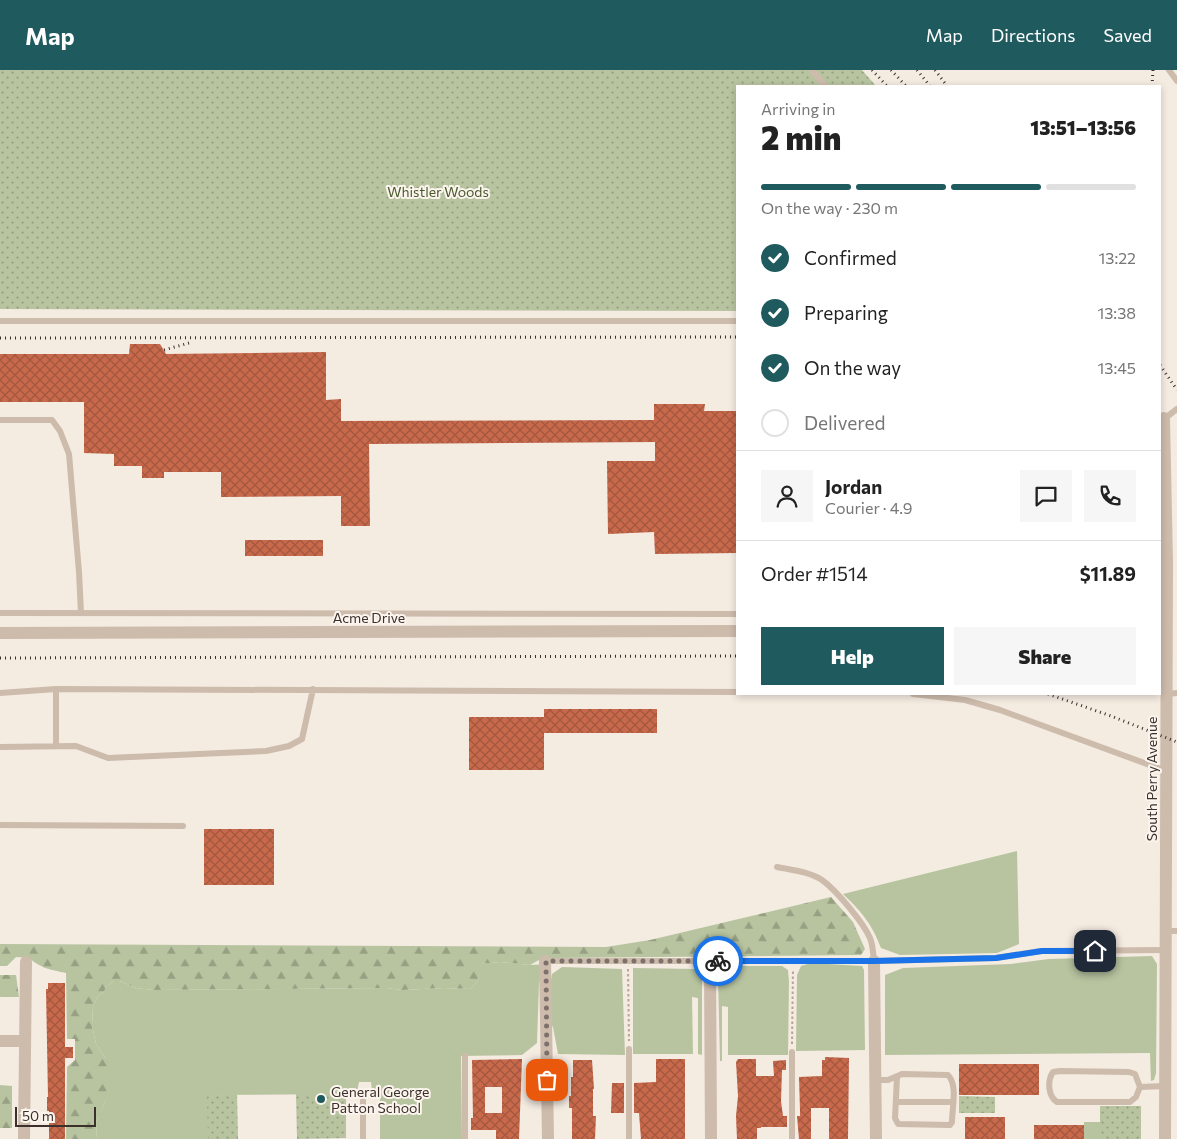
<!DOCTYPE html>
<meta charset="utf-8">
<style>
body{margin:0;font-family:Commissioner,sans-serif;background:#f6f6f6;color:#222;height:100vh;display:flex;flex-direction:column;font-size:19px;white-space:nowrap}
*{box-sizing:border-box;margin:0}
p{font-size:16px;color:#767676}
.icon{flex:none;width:28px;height:28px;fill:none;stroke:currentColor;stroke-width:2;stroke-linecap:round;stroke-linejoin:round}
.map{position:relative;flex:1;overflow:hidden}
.details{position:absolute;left:736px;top:15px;width:425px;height:610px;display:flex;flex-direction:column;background:#fff;border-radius:0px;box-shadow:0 2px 8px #0003}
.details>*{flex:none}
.scale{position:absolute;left:15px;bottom:12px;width:81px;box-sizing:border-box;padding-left:5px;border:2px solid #3b302b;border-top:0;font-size:14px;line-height:18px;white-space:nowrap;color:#3b302b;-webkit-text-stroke:4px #fbf5ee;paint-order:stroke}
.pin{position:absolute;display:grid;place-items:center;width:42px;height:42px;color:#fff;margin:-21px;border-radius:10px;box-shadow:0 2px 8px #0006}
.courier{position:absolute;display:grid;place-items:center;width:50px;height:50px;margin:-25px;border:4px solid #1a73e8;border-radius:50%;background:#fff;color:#222;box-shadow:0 1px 6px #0007}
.summary em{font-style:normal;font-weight:800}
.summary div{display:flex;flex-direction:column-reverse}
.summary{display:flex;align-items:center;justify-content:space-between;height:85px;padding:0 25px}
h1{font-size:32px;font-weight:800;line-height:38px}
.bar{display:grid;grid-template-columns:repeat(4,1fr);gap:8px 5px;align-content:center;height:60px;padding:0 25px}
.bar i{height:6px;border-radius:4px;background:#e0e0e0}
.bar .selected{background:#1f5a5e}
.bar p{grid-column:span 4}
.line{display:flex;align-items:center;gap:12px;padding:0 25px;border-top:1px solid #e0e0e0}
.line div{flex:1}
.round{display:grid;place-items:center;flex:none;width:52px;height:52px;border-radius:0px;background:#f6f6f6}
ol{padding:0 25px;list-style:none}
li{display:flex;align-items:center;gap:15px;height:55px}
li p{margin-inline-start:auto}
li .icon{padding:5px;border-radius:50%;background:#1f5a5e;color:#fff;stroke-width:4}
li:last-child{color:#767676}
li i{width:28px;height:28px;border:2px solid #e0e0e0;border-radius:50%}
.cta{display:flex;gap:10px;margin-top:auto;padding:10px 25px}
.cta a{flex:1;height:58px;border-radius:0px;background:#1f5a5e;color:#fff;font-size:20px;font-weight:800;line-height:58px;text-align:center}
.cta a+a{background:#f6f6f6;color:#222}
header{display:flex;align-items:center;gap:30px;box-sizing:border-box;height:70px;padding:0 25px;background:#1f5a5e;color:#fff}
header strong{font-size:24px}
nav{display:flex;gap:28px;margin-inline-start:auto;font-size:18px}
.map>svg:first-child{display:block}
.grass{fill:#b8c4a0}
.forest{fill:url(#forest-firs)}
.park{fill:url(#park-dots)}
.building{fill:url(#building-cross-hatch);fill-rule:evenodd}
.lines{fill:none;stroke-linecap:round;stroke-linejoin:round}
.path{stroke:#b9a596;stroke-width:2;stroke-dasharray:2.5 2.5;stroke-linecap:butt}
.lane{stroke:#cdbbac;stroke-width:6}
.street{stroke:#cdbbac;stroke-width:12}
.rail{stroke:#3b302b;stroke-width:3;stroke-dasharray:1 4;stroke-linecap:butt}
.done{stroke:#7c716b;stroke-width:5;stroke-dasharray:0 9}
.route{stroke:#1a73e8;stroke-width:6}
.poi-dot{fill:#1f5a5e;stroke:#fbf5ee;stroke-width:2}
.labels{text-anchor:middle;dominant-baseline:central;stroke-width:4;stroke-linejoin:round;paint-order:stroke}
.park-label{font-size:14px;fill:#4a5a2e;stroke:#fbf5ee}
.street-label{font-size:14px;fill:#3b302b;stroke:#fbf5ee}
.poi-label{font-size:14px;fill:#3b302b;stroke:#fbf5ee;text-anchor:start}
</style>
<header>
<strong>Map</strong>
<nav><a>Map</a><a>Directions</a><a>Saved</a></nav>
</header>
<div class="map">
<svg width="1177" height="1069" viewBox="0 0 1177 1069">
<defs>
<pattern id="forest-firs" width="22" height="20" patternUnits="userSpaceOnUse" patternTransform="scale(1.25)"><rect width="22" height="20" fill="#b8c4a0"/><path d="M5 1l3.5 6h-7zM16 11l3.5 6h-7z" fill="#97a083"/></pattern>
<pattern id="park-dots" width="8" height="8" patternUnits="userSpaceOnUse" patternTransform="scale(1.25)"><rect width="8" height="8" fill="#b8c4a0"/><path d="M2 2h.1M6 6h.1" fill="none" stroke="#97a083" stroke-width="1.8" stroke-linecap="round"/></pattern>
<pattern id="building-cross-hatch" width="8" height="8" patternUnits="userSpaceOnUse" patternTransform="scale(1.25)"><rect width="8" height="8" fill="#c8694b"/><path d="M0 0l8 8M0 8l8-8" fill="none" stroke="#a4573f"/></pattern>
</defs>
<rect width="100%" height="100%" fill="#f4ebe1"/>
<path class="grass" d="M1017,781l2,93 -22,9 -97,2 -19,-7c-9,-24 -20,-37 -38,-54z
M1152,886l5,8 -1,109 -2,7 -3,1 -1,-28 -265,2v-80l18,-7 108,-4 38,-5z
M500,892l30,3 20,-1 -7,5 -4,14 -2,60 -15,12 -61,1 1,83h-82v-45l-6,-1 -2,-2 -1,-9h-12l-2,10 -11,2 -138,1v44h-111l-1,-17 10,-22v-41l-10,-15 -4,-19 1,-19 5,-10 5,-3 4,-7 7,-5h6l16,7 17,2 234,-2 15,2 42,-2 26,1 8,-8 2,-17z
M811,893l51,3 2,4 1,80 -69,1 1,-76 4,-9z
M736,896h46l6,4 1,12 -1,73h-60v-48l-6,-1v55h-2l-2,-86 4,-6z
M562,897l60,2 3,86 -67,-1 -5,-27 -4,-5 1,-36 2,-12z
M633,898l63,1 6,2v84l-4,-1v-56l-6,-1 1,57h-60z
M1084,1052h16v17h-16z"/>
<path class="forest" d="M831,827l22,25 12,27 -4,6 -305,3 -17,2 -9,5 -30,-3 -19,2 -3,17 -8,8 -26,-1 -42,2 -15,-2 -234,2 -17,-2 -16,-7h-6l-7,5 -4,7 -5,3 -5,10 -1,19 4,19 10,15 2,5 -2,36 -10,22 1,17h-31l1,-72 8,-7v-21h-8l-1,-66c-18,-4 -23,-4 -37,-15l-13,-1 -9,9h-7v-22l606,3 44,-7z
M0,905h16l3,22h-19z
M0,1015l12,1v42h-12z"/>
<path class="park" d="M0,0h862l14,16h-138l-1,225 -737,-2z
M237,1024l1,45h-30l-1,-44z
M296,1024h50v44l-49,1z
M959,1026l36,1v16h-36z
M1100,1036h41v33h-41z"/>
<path class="building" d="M130,274h30l6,10 160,-2v48l15,-1v22l313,-1v-16h51l-1,7h33v142l-82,1 -1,-22 -46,2 -1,-73h48v-19l-286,2 1,82h-29v-30l-120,1v-25h-57v6h-22v-12h-28v-12l-30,-1v-51h-84v-48h129z
M245,470h78v16h-78z
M544,639h113v24h-113v37h-75v-53h75z
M204,759h70v56h-70z
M48,913h17v64h8v11h-8v81h-16v-28h-2v-14h1l-2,-108h2z
M825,987l24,1 -1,81h-19v-31h-18v31h-12l-2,-23h3v-5l-1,-34 23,-1v-16h3z
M522,989l-3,80h-23v-9h-25v-12h2l-1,-58zM485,1017h17v26h-17z
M656,989h29v80h-44l-2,-26h-5v-30l22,-1z
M738,989h18v17h18l-1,-15 13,-1v10h-4l-1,31 2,15h4v11h-26v1h-4v11h-20l-1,-23 2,-20 -2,-34z
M573,990h19l2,29h-1v27h3l-1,23h-23v-31h-3v-12h2v-19h2z
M959,994h80v31h-80z
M612,1013h12v30h-13z
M965,1047h40v22h-40z
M1034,1055h50v14h-50z"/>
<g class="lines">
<path class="path" d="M628,899l1,72
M792,974l1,-75"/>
<path class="lane" d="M812,0l13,16
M1169,0l8,11
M0,251h738
M1164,349l13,-10
M0,350h52l8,11 9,23 10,118 2,41
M0,543l738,1
M56,619v57
M0,623l56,-4 682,3
M913,624l52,6 35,10 166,61
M1167,624l10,-1
M0,677l76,-1 32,12 158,-7 23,-5 13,-7 11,-50
M0,755l183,1
M777,797c15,3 33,5 45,13 14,10 41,42 48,58 3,7 3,15 4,23
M1165,861h12
M545,891h329l122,-3 45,-7 124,-1
M629,979v90
M792,982v87
M465,986v83
M1060,1001l69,1 6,2 5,13 -4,10 -6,5h-73c-9,-6 -10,-21 -4,-30z
M875,1010h13l14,-6 46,1c10,10 4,33 4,47l-2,3 -52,-1 -3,-6 2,-41
M1140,1017l25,-1
M363,1031v38
M896,1032h57"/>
<path class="street" d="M1164,348l3,145 -2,576
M0,563l738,-2
M545,891l3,178
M710,891l1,178
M874,891l2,178
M0,971h25
M24,1069l2,-177"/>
<path class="rail" d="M872,0l15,16
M891,0l15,16
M917,0l13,16
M935,0l12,16
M1152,16l1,-16
M0,268l738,-1
M164,280l25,-7
M1160,295l17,25
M737,364h1
M737,372h1
M737,388h1
M0,588l738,-2
M1048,624l63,22 66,26"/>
</g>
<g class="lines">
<path class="done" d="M547,1010l-1,-119h172"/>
<path class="route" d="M718,891h156l122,-3 46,-7h53"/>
</g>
<circle class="poi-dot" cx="321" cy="1029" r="5"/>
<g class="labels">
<g class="park-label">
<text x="438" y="121">Whistler Woods</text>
</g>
<g class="street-label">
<text x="369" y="547">Acme Drive</text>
<text transform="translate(1151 709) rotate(-90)">South Perry Avenue</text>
</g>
<g class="poi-label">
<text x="331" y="1021">General George<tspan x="331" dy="16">Patton School</tspan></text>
</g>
</g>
</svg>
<div class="scale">50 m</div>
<div class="pin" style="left:547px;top:1010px;background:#ea580c"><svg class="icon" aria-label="bag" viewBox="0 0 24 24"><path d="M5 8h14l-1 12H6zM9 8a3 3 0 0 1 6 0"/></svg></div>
<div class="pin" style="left:1095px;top:881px;background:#1f2937"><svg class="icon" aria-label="home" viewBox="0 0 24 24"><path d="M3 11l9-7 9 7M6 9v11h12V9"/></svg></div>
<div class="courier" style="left:718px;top:891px"><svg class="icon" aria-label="bike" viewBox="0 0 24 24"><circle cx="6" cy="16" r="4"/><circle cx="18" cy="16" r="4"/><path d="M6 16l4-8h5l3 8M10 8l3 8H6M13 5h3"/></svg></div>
<section class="details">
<div class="summary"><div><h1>2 min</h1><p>Arriving in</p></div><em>13:51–13:56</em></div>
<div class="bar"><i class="selected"></i><i class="selected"></i><i class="selected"></i><i></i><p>On the way · 230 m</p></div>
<ol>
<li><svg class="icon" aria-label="check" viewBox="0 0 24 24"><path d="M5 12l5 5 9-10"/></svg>Confirmed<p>13:22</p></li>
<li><svg class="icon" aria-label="check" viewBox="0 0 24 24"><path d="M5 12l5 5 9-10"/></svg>Preparing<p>13:38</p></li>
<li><svg class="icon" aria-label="check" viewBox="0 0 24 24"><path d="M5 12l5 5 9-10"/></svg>On the way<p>13:45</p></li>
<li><i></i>Delivered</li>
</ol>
<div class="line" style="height:90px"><a class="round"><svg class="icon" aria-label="person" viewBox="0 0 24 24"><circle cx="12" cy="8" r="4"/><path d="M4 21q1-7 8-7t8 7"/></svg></a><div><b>Jordan</b><p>Courier · 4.9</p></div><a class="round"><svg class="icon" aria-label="chat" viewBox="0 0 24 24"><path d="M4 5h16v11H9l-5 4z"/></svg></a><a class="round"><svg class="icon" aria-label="phone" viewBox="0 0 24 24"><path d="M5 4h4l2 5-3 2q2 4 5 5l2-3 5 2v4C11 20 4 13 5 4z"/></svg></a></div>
<div class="line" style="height:65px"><div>Order #1514</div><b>$11.89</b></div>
<div class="cta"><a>Help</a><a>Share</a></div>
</section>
</div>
